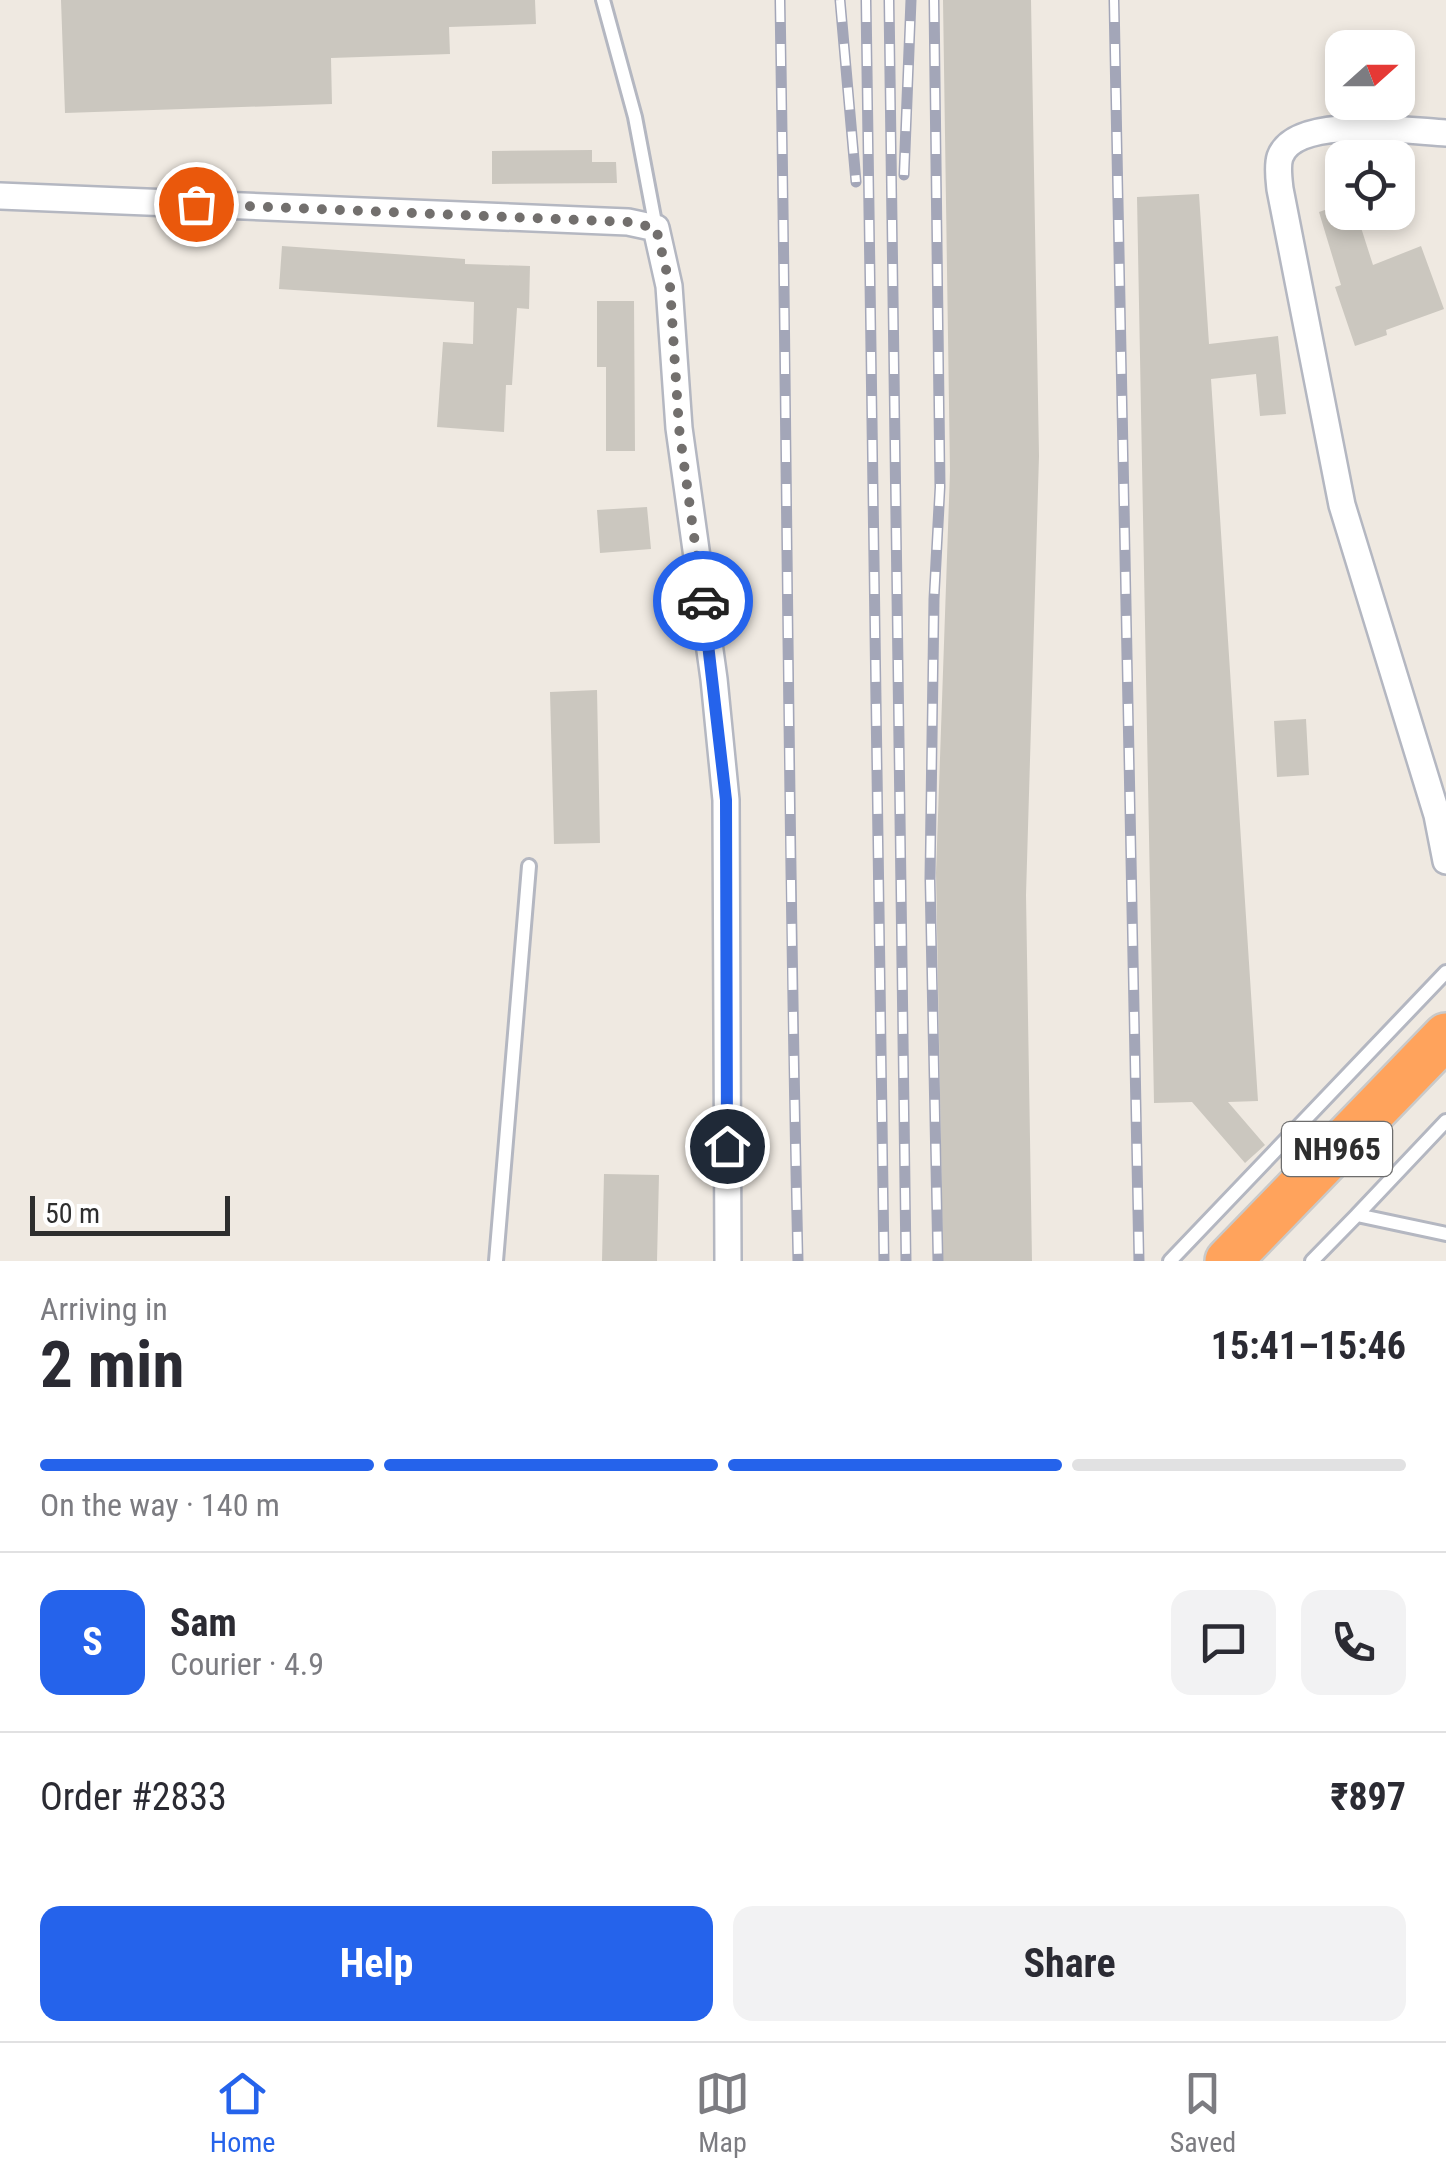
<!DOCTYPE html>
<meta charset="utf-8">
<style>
body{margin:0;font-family:"Roboto Condensed",sans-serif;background:#f2f2f3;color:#2b2b33;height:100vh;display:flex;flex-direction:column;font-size:38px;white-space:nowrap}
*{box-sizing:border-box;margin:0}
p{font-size:32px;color:#7c7c81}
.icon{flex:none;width:55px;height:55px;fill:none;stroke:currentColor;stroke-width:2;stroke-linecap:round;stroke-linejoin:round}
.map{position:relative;height:1261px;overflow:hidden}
.details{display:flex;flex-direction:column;background:#fff;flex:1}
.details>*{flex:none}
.needle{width:65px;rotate:69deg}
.fabs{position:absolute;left:1325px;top:30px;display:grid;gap:20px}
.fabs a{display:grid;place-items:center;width:90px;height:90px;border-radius:20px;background:#fff;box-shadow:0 5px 15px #0003;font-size:50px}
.scale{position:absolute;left:30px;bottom:25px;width:200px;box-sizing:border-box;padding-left:10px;border:5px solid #2e2e2e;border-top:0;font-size:28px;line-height:35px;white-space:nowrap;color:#2e2e2e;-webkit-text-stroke:8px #fff;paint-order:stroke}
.pin{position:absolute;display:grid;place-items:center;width:85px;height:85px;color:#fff;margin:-42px;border:5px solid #fff;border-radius:50%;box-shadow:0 2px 10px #0007}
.courier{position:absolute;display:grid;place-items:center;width:100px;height:100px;margin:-50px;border:8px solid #2563eb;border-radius:50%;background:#fff;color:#222;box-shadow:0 2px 12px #0007}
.summary em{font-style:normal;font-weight:700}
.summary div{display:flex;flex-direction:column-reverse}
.summary{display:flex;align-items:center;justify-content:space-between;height:170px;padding:0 40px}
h1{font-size:65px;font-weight:700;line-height:75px}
.bar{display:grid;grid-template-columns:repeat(4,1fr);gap:15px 10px;align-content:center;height:120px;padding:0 40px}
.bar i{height:12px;border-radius:8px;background:#e1e1e2}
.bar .current{background:#2563eb}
.bar p{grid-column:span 4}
.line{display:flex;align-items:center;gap:25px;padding:0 40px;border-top:2px solid #e1e1e2}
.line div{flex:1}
.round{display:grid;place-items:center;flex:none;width:105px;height:105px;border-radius:20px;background:#f2f2f3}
.button{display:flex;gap:20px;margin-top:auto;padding:20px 40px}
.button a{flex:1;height:115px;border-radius:20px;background:#2563eb;color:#fff;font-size:40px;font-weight:700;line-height:115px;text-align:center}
.button a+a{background:#f2f2f3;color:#2b2b33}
.dock{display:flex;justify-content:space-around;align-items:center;height:140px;border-top:2px solid #e1e1e2;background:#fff;font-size:28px;color:#7c7c81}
.dock a{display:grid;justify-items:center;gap:5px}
.dock .current{color:#2563eb}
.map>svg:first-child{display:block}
.building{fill:#cbc7bf}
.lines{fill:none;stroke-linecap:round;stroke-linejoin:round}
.lane-casing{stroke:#b4b7c1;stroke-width:18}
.street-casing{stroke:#b4b7c1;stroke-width:30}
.highway-casing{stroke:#c9c9c9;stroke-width:50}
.lane{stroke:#fff;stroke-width:12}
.street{stroke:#fff;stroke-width:25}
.highway{stroke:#ffa35c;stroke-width:45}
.rail-casing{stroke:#a3a6b8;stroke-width:11}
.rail{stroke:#fff;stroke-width:8;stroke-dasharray:22;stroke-linecap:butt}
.done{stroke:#726f6d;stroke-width:10;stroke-dasharray:0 18}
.route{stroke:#2563eb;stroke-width:12}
.labels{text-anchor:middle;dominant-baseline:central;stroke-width:9;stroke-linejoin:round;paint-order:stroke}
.shield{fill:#fff;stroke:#6d6d6d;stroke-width:2.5}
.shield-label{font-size:32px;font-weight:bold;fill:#2e2e2e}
</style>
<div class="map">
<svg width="1446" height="1261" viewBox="0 0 1446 1261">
<rect width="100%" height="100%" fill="#efe9e1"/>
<path class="building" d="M61,0h474l1,24 -87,3 1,27 -119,4 1,46 -267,9z
M943,0h88l8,456 -13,439 6,366h-89l-7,-388 14,-402z
M592,150v12h24l1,21 -125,1v-33z
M1199,194l10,150 69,-8 8,78 -26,2 -4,-42 -45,5 47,722 -30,1 37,43 -20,18 -53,-61 -38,1 -17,-906z
M1342,204v8h14l17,53 48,-19 23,63 -58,21 1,5 -32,11 -20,-59 6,-2 -22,-73z
M282,246l183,13v5l65,2 -1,43 -12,-1 -5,77h-6l-2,47 -67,-5 6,-85 30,2 1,-42 -195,-13z
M597,301h37l1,150h-29v-84h-9z
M647,507l4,42 -51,4 -3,-43z
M597,690l3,153 -46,1 -4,-152z
M1306,719l3,56 -32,2 -3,-56z
M604,1174l55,1 -2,86h-55z"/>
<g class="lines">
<defs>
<path id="lane" d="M603,0l32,117 21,111
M1357,1215l89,-94
M496,1261l33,-395
M1170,1261l276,-289
M1312,1261l45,-46 89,19"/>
<path id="street" d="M1446,133c-37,-2 -151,-19 -166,24 -3,9 -1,23 0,32l62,316 95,310 9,46
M0,196l628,26 28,6 13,58 10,142 35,251 12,121 2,461"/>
<path id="highway" d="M1228,1261l218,-225"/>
</defs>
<use href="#lane" class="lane-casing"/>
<use href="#street" class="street-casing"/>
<use href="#highway" class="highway-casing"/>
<use href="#lane" class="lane"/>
<use href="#street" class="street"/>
<use href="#highway" class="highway"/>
<defs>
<path id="rail" d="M780,0c7,420 8,841 18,1261
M840,0l16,182
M866,0l18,1261
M889,0l17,1261
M934,0l6,487 -6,112 -4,280 8,382
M1114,0l25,1261
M904,175l7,-175"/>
</defs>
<use href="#rail" class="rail-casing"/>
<use href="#rail" class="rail"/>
</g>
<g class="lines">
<path class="done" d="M196,204l432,18 28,6 14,58 9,142 24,173"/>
<path class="route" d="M703,601l23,199 1,346"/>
</g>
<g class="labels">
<rect class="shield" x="1282" y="1122" width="110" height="54" rx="8"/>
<g class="shield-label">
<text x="1337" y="1149">NH965</text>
</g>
</g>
</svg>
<div class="fabs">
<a><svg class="needle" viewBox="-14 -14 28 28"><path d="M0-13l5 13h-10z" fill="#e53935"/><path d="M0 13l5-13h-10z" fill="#7c7c81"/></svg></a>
<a><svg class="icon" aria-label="locate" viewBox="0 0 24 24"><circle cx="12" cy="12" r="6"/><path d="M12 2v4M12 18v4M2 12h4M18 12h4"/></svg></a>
</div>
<div class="scale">50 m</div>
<div class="pin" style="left:196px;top:204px;background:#ea580c"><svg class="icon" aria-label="bag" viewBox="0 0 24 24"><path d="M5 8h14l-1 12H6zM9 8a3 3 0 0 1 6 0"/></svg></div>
<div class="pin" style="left:727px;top:1146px;background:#1f2937"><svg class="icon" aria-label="home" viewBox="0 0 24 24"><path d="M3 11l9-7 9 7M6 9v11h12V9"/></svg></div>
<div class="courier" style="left:703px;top:601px"><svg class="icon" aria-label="car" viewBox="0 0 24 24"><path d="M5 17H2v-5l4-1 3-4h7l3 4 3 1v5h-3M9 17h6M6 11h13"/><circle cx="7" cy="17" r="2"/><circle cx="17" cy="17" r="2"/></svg></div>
</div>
<section class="details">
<div class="summary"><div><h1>2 min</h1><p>Arriving in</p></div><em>15:41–15:46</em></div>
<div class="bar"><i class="current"></i><i class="current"></i><i class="current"></i><i></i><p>On the way · 140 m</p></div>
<div class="line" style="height:180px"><b class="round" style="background:#2563eb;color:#fff">S</b><div><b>Sam</b><p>Courier · 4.9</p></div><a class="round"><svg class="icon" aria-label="chat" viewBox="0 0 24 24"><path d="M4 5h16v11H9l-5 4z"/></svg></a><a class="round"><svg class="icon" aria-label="phone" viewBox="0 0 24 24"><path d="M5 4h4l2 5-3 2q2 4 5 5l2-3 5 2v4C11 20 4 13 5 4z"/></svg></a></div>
<div class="line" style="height:130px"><div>Order #2833</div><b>₹897</b></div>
<div class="button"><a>Help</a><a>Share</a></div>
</section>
<nav class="dock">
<a class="current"><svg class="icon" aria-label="home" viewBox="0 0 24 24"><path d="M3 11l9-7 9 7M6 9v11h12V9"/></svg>Home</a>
<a><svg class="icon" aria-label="map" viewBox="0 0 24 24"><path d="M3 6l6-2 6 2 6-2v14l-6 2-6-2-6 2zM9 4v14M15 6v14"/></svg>Map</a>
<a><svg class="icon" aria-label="saved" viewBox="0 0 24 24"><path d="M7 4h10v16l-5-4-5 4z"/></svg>Saved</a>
</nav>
